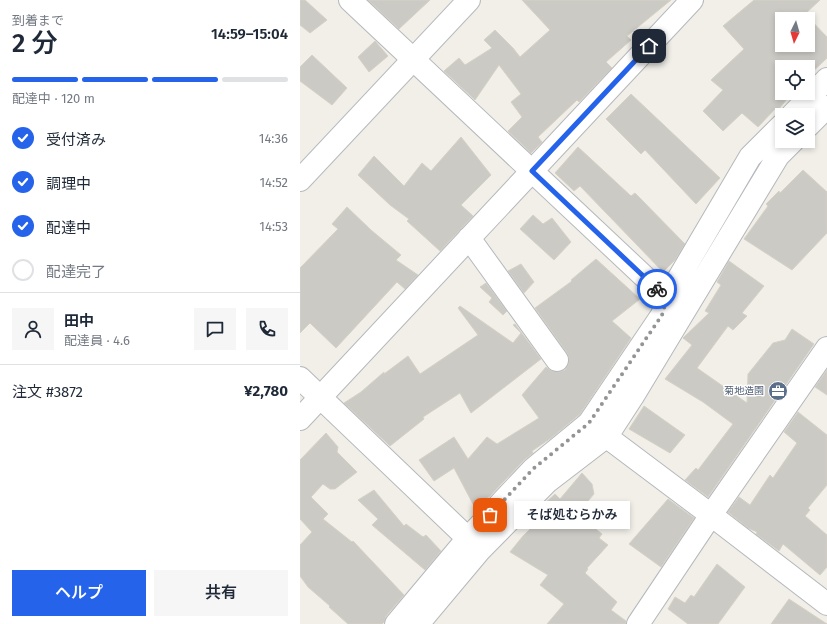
<!DOCTYPE html>
<html lang="ja">
<meta charset="utf-8">
<style>
body{margin:0;font-family:"Fira Sans","Noto Sans JP",sans-serif;background:#f6f6f7;color:#1f2937;height:100vh;display:flex;flex-direction:column;font-size:15px;white-space:nowrap}
*{box-sizing:border-box;margin:0}
p{font-size:13px;color:#747a83}
.icon{flex:none;width:22px;height:22px;fill:none;stroke:currentColor;stroke-width:2;stroke-linecap:round;stroke-linejoin:round}
.map{position:relative;flex:1;overflow:hidden}
.side{display:flex;flex-direction:column;background:#fff;width:300px}
.side>*{flex:none}
.needle{width:26px;rotate:185deg}
.controls{position:absolute;left:475px;top:12px;display:grid;gap:8px}
.controls a{display:grid;place-items:center;width:40px;height:40px;border-radius:0px;background:#fff;box-shadow:0 2px 6px #0003;font-size:20px}
.pin{position:absolute;display:grid;place-items:center;width:34px;height:34px;color:#fff;margin:-17px;border-radius:8px;box-shadow:0 2px 6px #0006}
.courier{position:absolute;display:grid;place-items:center;width:40px;height:40px;margin:-20px;border:3px solid #2563eb;border-radius:50%;background:#fff;color:#222;box-shadow:0 1px 5px #0007}
.bubble{position:absolute;height:28px;border-radius:0px;background:#fff;box-shadow:0 2px 6px #0003;font-size:13px;font-weight:600;line-height:28px;text-align:center}
.headline em{font-style:normal;font-weight:600}
.headline div{display:flex;flex-direction:column-reverse}
.headline{display:flex;align-items:center;justify-content:space-between;height:68px;padding:0 12px}
h1{font-size:26px;font-weight:600;line-height:30px}
.bar{display:grid;grid-template-columns:repeat(4,1fr);gap:6px 4px;align-content:center;height:48px;padding:0 12px}
.bar i{height:5px;border-radius:3px;background:#e0e1e3}
.bar .selected{background:#2563eb}
.bar p{grid-column:span 4}
.line{display:flex;align-items:center;gap:10px;padding:0 12px;border-top:1px solid #e0e1e3}
.line div{flex:1}
.round{display:grid;place-items:center;flex:none;width:42px;height:42px;border-radius:0px;background:#f6f6f7}
ol{padding:0 12px;list-style:none}
li{display:flex;align-items:center;gap:12px;height:44px}
li p{margin-inline-start:auto}
li .icon{padding:4px;border-radius:50%;background:#2563eb;color:#fff;stroke-width:4}
li:last-child{color:#747a83}
li i{width:22px;height:22px;border:2px solid #e0e1e3;border-radius:50%}
.button{display:flex;gap:8px;margin-top:auto;padding:8px 12px}
.button a{flex:1;height:46px;border-radius:0px;background:#2563eb;color:#fff;font-size:16px;font-weight:600;line-height:46px;text-align:center}
.button a+a{background:#f6f6f7;color:#1f2937}
main{display:flex;flex:1;min-height:0}
.map>svg:first-child{display:block}
.building{fill:#cccac5;stroke:#d6d1c6;fill-rule:evenodd}
.lines{fill:none;stroke-linecap:round;stroke-linejoin:round}
.street-casing{stroke:#b5b8bc;stroke-width:24}
.secondary-casing{stroke:#b6babf;stroke-width:24}
.street{stroke:#fff;stroke-width:22}
.secondary{stroke:#fff;stroke-width:22}
.done{stroke:#929495;stroke-width:4;stroke-dasharray:0 7.2}
.route{stroke:#2563eb;stroke-width:5}
.labels{text-anchor:middle;dominant-baseline:central;stroke-width:3;stroke-linejoin:round;paint-order:stroke}
.service-label{font-size:10px;fill:#4e5e75;stroke:#fff;text-anchor:end}
</style>
<main>
<section class="side">
<div class="headline"><div><h1>2 分</h1><p>到着まで</p></div><em>14:59–15:04</em></div>
<div class="bar"><i class="selected"></i><i class="selected"></i><i class="selected"></i><i></i><p>配達中 · 120 m</p></div>
<ol>
<li><svg class="icon" aria-label="check" viewBox="0 0 24 24"><path d="M5 12l5 5 9-10"/></svg>受付済み<p>14:36</p></li>
<li><svg class="icon" aria-label="check" viewBox="0 0 24 24"><path d="M5 12l5 5 9-10"/></svg>調理中<p>14:52</p></li>
<li><svg class="icon" aria-label="check" viewBox="0 0 24 24"><path d="M5 12l5 5 9-10"/></svg>配達中<p>14:53</p></li>
<li><i></i>配達完了</li>
</ol>
<div class="line" style="height:72px"><a class="round"><svg class="icon" aria-label="person" viewBox="0 0 24 24"><circle cx="12" cy="8" r="4"/><path d="M4 21q1-7 8-7t8 7"/></svg></a><div><b>田中</b><p>配達員 · 4.6</p></div><a class="round"><svg class="icon" aria-label="chat" viewBox="0 0 24 24"><path d="M4 5h16v11H9l-5 4z"/></svg></a><a class="round"><svg class="icon" aria-label="phone" viewBox="0 0 24 24"><path d="M5 4h4l2 5-3 2q2 4 5 5l2-3 5 2v4C11 20 4 13 5 4z"/></svg></a></div>
<div class="line" style="height:52px"><div>注文 #3872</div><b>¥2,780</b></div>
<div class="button"><a>ヘルプ</a><a>共有</a></div>
</section>
<div class="map">
<svg width="527" height="624" viewBox="0 0 527 624">
<rect width="100%" height="100%" fill="#f1efe8"/>
<path class="building" d="M0,0h5l22,20 -17,13 -10,-8z
M68,0h62l-31,29z
M222,0h149l-44,36 4,4 -25,22 6,6 -33,34 -2,-2 -39,37 4,5 -11,11 -23,-22 14,-14 -11,-15 10,-8 -22,-29 -24,35 -31,-29 15,-13 6,7 27,-17 -8,-8 11,-10 18,18 7,9 30,-27z
M454,0h66l-15,14 22,23v21l-19,18v-9h-26v26h10l-14,17 -2,-2 -18,19 -16,-14 -19,18 -20,-20 20,-21 -12,-10 33,-31 -21,-23zM482,19h26v26h-26z
M75,41l13,15 -19,16 -11,-15z
M12,55l35,33 -15,17 -32,-24v-14z
M331,94l89,84 -24,26 -51,-54 -4,4 -35,-35z
M161,137l30,38 -30,30 12,11 -33,35 -33,-30 2,-2 -19,-14 -32,-30 16,-19 30,30 18,-23 9,8z
M278,147l53,49 4,-3 50,51 -10,16 -12,12 -83,-86 -6,5 -19,-18z
M503,170l24,22v41l-35,37 -48,-31 24,-33 -2,-2 13,-13 1,2z
M47,207l24,23 30,25 -5,5 22,15 -13,14 -8,-7 -61,66 -26,-25 -10,10v-65l38,-39 -6,-5z
M233,215l10,9 9,-6 19,24 -17,18 -34,-31z
M296,259l44,40 -28,22 19,17 -51,76 -29,24 -19,13 1,2 -9,7 -34,36 -16,10 -20,-38 -20,13 -15,-21 35,-23 14,22 19,-22 10,7 42,-26 -17,-23 24,-28 6,4 7,1 6,-2 3,-5 1,-6 -2,-6 -32,-45 37,-27 -1,-1z
M429,261l35,25 -22,27 5,3 -14,14 -5,-4 -31,42 50,35 1,-29 25,-31 12,-3 7,-11 22,15 -106,153 -23,-17 11,-12 2,2 35,-46 -30,-22 -38,-23 27,-34 -9,-7 26,-25 -4,-2 16,-26 -4,-3z
M221,264l13,18 -10,11 -16,-22z
M186,283l21,28 -4,4 -14,-13 3,-4 -12,-11z
M160,306l53,37 8,-10 -8,-8 2,-1 26,35 -70,54 -11,-20 -37,24 1,2 -34,27 -46,-43 17,-11 23,-20v2l24,-18 12,18 58,-39 -20,-27z
M527,370v25l-12,-8z
M344,406l41,29 -15,18 -41,-24z
M498,412l29,23v50l-19,23 2,2 -5,6 22,19v32l-7,8 -37,-31 -4,7 -23,-17 1,-2 -9,-4 -20,-16 11,-15 11,8 20,-30 3,3 24,-35 -13,-11z
M26,433l12,14 -1,5 20,20 -22,17h-5l-7,-5 -12,13 17,17 -5,5 29,23 1,-1 51,54 -18,21 -2,6 -2,2h-34l-19,-17 1,-1 -22,-19 -8,-11v-31l12,-13 -12,-13v-59z
M282,473l10,11 2,10 -17,20 25,20 -3,4 9,7 -21,23 1,1 -3,4 32,29 -6,8 15,11v3h-79l17,-20 -24,-19 8,-10 -38,-23 13,-16 24,-24 -4,-7 12,-11 5,5z
M74,490l30,36 2,-2 17,13 3,-2 15,16 -16,19 -53,-45 6,-6 -20,-19z
M368,499l26,19 -33,49 -32,-23z
M417,564l28,23 -27,37h-30l-20,-15 7,-12 10,6 6,-8 3,2z
M489,599l38,25h-56z"/>
<g class="lines">
<defs>
<path id="street" d="M50,0l317,298
M492,115l35,-36
M508,126l19,-19
M169,238l88,122
M0,378l179,171
M0,419l392,-419
M295,428l116,87 116,89
M96,624l72,-86 65,-69 56,-46 73,-108 5,-17 83,-141 32,-32
M118,624l62,-74 67,-68 60,-46 26,-40 145,-240 15,-15
M338,624l73,-109 116,-167"/>
<path id="secondary" d="M0,180l169,-180"/>
</defs>
<use href="#street" class="street-casing"/>
<use href="#secondary" class="secondary-casing"/>
<use href="#street" class="street"/>
<use href="#secondary" class="secondary"/>
</g>
<g class="lines">
<path class="done" d="M190,515l43,-46 56,-46 73,-108 5,-17 -10,-9"/>
<path class="route" d="M349,46l-117,125 125,118"/>
</g>
<defs>
<symbol id="office-disc" viewBox="-11 -11 22 22"><circle r="9.5" fill="#5c6f8a" stroke="#fff"/><path d="M-6-3h4V-5.5h4V-3h4V5H-6ZM-1-4.5V-3h2v-1.5ZM-6 0V1H6V0Z" fill="#fff"/></symbol>
</defs>
<g fill-rule="evenodd">
<use href="#office-disc" x="467" y="380" width="22" height="22"/>
</g>
<g class="labels">
<g class="service-label">
<text x="464" y="391">菊地造園</text>
</g>
</g>
</svg>
<div class="controls">
<a><svg class="needle" viewBox="-14 -14 28 28"><path d="M0-13l5 13h-10z" fill="#e53935"/><path d="M0 13l5-13h-10z" fill="#747a83"/></svg></a>
<a><svg class="icon" aria-label="locate" viewBox="0 0 24 24"><circle cx="12" cy="12" r="6"/><path d="M12 2v4M12 18v4M2 12h4M18 12h4"/></svg></a>
<a><svg class="icon" aria-label="layers" viewBox="0 0 24 24"><path d="M12 4l9 5-9 5-9-5zM3 14l9 5 9-5"/></svg></a>
</div>
<div class="pin" style="left:190px;top:515px;background:#ea580c"><svg class="icon" aria-label="bag" viewBox="0 0 24 24"><path d="M5 8h14l-1 12H6zM9 8a3 3 0 0 1 6 0"/></svg></div>
<div class="pin" style="left:349px;top:46px;background:#1f2937"><svg class="icon" aria-label="home" viewBox="0 0 24 24"><path d="M3 11l9-7 9 7M6 9v11h12V9"/></svg></div>
<div class="courier" style="left:357px;top:289px"><svg class="icon" aria-label="bike" viewBox="0 0 24 24"><circle cx="6" cy="16" r="4"/><circle cx="18" cy="16" r="4"/><path d="M6 16l4-8h5l3 8M10 8l3 8H6M13 5h3"/></svg></div>
<div class="bubble" style="left:214px;top:501px;width:116px">そば処むらかみ</div>
</div>
</main>
